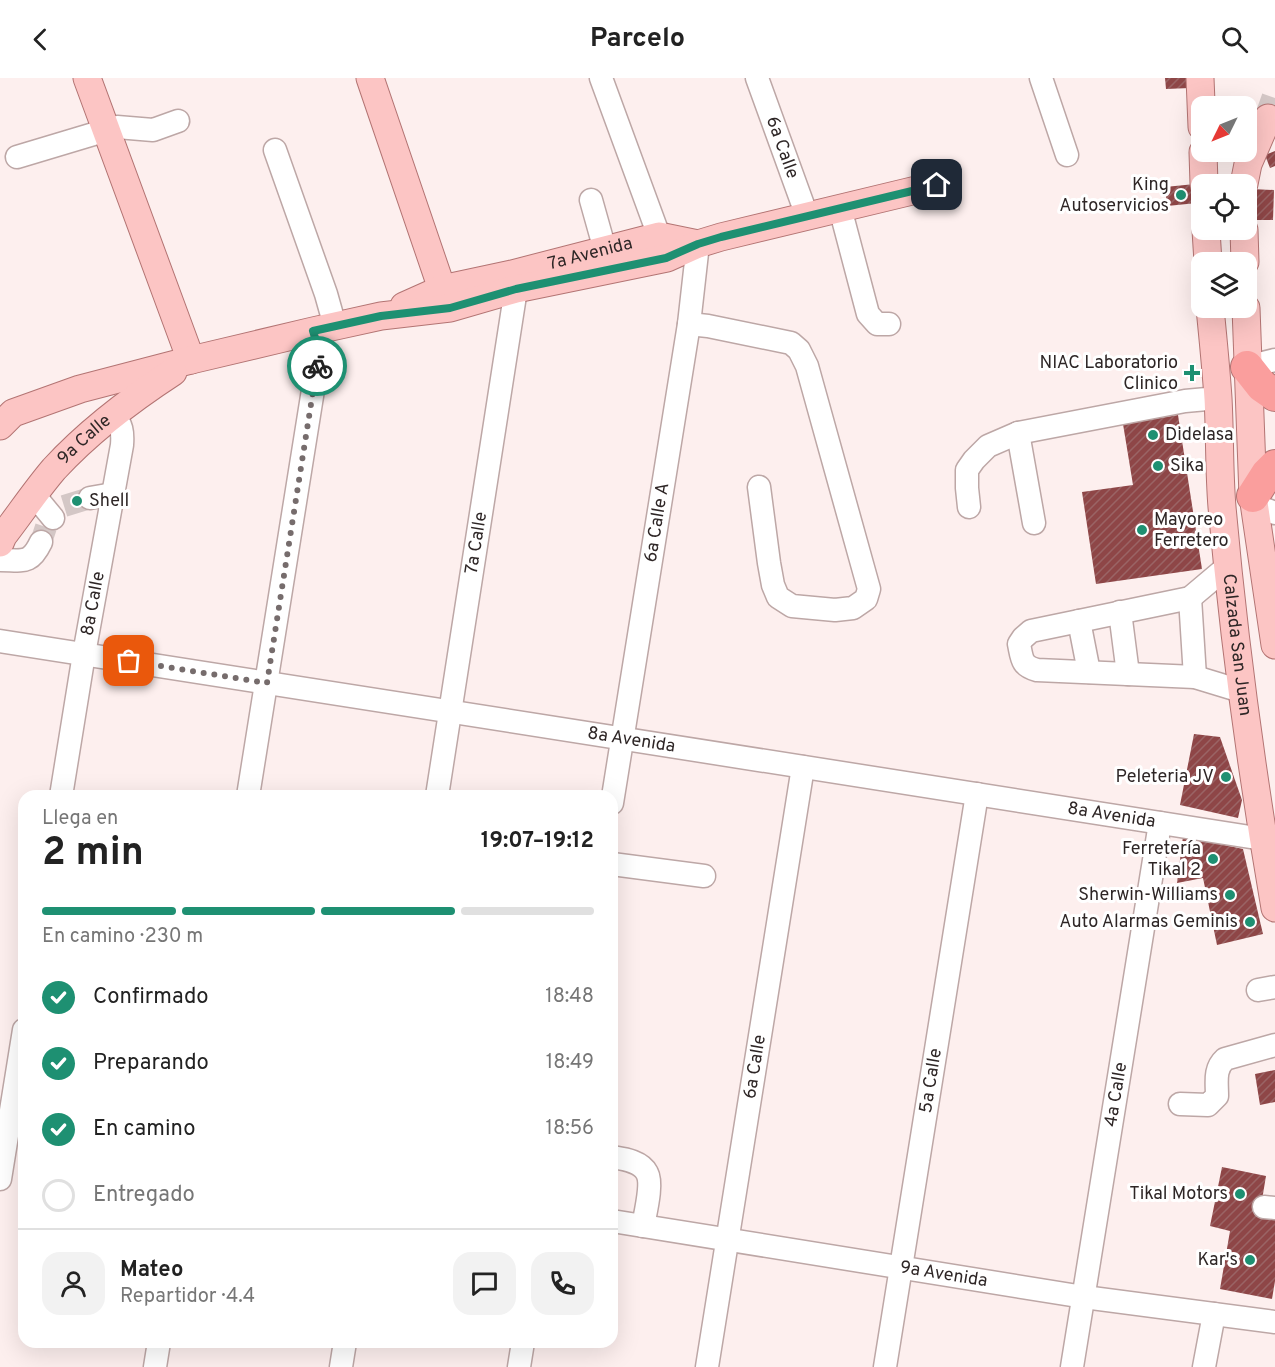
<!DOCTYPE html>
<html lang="es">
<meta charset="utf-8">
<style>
body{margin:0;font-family:Overpass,sans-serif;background:#f2f2f2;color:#222;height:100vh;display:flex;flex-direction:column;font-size:22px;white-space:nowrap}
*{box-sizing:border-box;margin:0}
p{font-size:20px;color:#767676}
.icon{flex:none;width:33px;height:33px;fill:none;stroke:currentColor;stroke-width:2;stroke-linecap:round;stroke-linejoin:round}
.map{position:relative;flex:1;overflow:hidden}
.panel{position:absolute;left:18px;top:712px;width:600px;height:558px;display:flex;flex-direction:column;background:#fff;border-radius:18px;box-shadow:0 6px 24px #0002}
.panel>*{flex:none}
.needle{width:39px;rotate:227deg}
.buttons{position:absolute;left:1191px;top:18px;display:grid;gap:12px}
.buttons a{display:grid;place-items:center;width:66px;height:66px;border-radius:12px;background:#fff;box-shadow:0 6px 24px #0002;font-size:30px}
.pin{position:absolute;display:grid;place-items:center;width:51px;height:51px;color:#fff;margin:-26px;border-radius:12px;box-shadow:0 3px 9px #0006}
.courier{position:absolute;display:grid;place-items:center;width:60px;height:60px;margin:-30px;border:4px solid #1e9072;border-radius:50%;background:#fff;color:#222;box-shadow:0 2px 8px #0007}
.head em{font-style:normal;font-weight:700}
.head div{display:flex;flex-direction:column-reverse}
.head{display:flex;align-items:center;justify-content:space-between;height:102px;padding:0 24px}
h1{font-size:39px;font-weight:700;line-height:45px}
.bar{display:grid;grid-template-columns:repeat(4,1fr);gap:9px 6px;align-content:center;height:72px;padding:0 24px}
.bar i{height:8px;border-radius:4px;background:#e0e0e0}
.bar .current{background:#1e9072}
.bar p{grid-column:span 4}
.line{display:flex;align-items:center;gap:15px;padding:0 24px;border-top:2px solid #e0e0e0}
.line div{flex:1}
.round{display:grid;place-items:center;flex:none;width:63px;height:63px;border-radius:18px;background:#f2f2f2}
ol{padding:0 24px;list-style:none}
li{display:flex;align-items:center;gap:18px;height:66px}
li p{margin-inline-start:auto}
li .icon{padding:6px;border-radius:50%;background:#1e9072;color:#fff;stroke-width:4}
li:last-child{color:#767676}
li i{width:33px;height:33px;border:3px solid #e0e0e0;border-radius:50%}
header{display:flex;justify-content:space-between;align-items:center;height:78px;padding:0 24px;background:#fff;font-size:27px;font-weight:700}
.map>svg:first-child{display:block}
.building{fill:url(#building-hatch)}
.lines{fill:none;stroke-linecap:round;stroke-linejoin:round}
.minor-tunnel{stroke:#d4c7c6;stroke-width:22;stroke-dasharray:22 11;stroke-linecap:butt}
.major-tunnel{stroke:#d4c7c6;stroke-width:27;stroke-dasharray:27 14;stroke-linecap:butt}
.minor-casing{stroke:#bda7a6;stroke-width:25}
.major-casing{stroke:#b37473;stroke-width:29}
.highway-casing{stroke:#b37473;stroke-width:34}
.minor{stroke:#fff;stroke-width:22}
.major{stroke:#fcc5c4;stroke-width:27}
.highway{stroke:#fa9e9d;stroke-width:32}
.done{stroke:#766c6c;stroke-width:6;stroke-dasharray:0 10.8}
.route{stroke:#1e9072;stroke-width:8}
.poi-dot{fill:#1e9072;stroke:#fff;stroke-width:2}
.labels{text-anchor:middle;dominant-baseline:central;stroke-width:6;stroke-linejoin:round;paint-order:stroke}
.street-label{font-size:18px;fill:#2e2626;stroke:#fff}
.poi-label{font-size:18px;fill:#2e2626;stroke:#fff;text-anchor:end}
</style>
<header><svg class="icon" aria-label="back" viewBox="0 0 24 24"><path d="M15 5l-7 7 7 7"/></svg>Parcelo<svg class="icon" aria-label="search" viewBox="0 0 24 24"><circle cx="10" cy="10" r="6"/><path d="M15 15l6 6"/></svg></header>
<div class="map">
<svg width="1275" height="1289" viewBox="0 0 1275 1289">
<defs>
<pattern id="building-hatch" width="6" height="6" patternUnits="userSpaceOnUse" patternTransform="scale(1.5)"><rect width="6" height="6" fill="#8e4647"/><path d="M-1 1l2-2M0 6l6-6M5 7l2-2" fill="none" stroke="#9a6465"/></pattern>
</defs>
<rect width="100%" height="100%" fill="#fdefee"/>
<path class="building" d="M1165,0h24l1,10 -24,1z
M1275,73v15l-5,2 -5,-13z
M1195,106l2,19 -30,3 -2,-19z
M1251,111l23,1 -1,30h-23z
M1178,337l24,154 -106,15 -14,-92 51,-7 -10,-61z
M1194,656l26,3 22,63 -4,18 -58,-13z
M1183,758l60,13 20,85 -46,11 -14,-67 -26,5z
M1275,992v32l-15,3 -5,-31z
M1222,1089l44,9 -6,36 15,3v66l-3,18 -52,-10 10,-58 -20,-5z"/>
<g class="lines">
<path class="minor-tunnel" d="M64,428l26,-8
M41,464l5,-15"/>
<path class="major-tunnel" d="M1268,40l7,-20"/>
<defs>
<g id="minor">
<path d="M601,0l58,158"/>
<path id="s1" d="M757,0l50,138"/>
<path d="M1041,0l26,77"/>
<path d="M275,72l51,144 9,32"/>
<path d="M17,79l100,-30 36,3 25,-9"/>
<path d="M591,122l14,50"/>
<path d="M840,130l28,106 9,10h12"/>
<path d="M689,246l19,2 83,17 8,7 8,16 62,223 -3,10 -13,9 -18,2 -43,-4 -14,-9 -5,-12 -4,-22 -10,-76"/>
<path d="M1247,289l28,-7"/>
<path d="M1018,355l16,90"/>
<path d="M34,417l19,23"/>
<path d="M90,420l23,-4"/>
<path d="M1254,427l21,8"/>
<path d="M969,429l-2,-19v-18l7,-10 14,-14 30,-13 167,-32 33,-3"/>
<path d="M0,482c23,0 30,5 41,-18"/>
<path d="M1228,488l-38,32 -159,33 -8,7 -4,6c3,14 2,22 18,26l158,7 46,14"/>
<path d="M1190,520l5,79"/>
<path d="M1120,534l8,62"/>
<path d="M1079,543l10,51"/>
<path id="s2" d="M0,563l1263,198"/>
<path id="s3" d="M61,718l23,-142 38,-209c1,-13 0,-20 -9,-31"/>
<path d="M248,718l69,-431c0,-13 0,-23 -4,-34"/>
<path id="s4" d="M437,718l79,-507"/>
<path id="s5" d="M612,725l77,-479 9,-80"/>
<path d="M612,786l92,12"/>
<path d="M1258,912l17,-3"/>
<path d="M1180,1026l28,1 9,-9c0,-14 -3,-27 8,-37l50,-14"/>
<path d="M612,1079c12,2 29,4 35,16 6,11 -2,41 -4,53"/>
<path d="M0,1101l24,-149"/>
<path d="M1264,1129l11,1"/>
<path id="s6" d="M612,1143l472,76 191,25"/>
<path d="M155,1289l4,-25"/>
<path d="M341,1289l4,-25"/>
<path d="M519,1289l4,-25"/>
<path id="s7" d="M707,1289l96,-600"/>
<path id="s8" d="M885,1289l92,-573"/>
<path id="s9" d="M1072,1289l88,-544"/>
<path d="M1204,1289l10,-53"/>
</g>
<g id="major">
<path d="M87,0l104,282"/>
<path d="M370,0l72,211 -13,11"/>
<path d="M1200,0l2,49"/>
<path d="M1203,74l1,32"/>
<path d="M1244,106l4,-20 20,-46"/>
<path d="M1206,152l2,32"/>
<path d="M1244,152l1,32"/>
<path id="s10" d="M404,228l38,-17 70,-15 147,-38 39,8"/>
<path id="s11" d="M1210,230c3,30 6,60 8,90 2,36 1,73 4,109 12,135 30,268 53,401"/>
<path d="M1246,230l7,188 22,149"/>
<path d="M0,348l13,-13 67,-24 111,-29 122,-29 68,-15 69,-8 66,-19 151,-31 31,-14 23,-7 216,-52"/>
<path id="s12" d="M0,465l3,-7c17,-22 33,-46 51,-67 35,-38 76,-69 119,-97"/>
</g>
<path id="highway" d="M1247,289l15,19 13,9
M1253,418l14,-22 8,-8"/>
</defs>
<use href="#minor" class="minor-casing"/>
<use href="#major" class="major-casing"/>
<use href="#highway" class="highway-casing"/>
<use href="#minor" class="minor"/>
<use href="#major" class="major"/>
<use href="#highway" class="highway"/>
</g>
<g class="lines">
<path class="done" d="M129,583l138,22 50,-317"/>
<path class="route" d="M317,288c1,-13 0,-24 -4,-35l68,-15 69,-8 66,-19 150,-31 32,-14 23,-7 216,-52"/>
</g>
<g class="poi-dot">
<circle cx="1181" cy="117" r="6"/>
<path d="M1189 286h6v6h6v6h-6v6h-6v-6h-6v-6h6z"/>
<circle cx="1153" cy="357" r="6"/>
<circle cx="1158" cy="388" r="6"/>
<circle cx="77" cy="423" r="6"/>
<circle cx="1142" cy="452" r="6"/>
<circle cx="1226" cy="699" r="6"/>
<circle cx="1213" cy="781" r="6"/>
<circle cx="1230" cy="817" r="6"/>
<circle cx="1250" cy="844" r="6"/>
<circle cx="1240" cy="1116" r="6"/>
<circle cx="1250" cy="1182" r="6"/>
</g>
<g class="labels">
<g class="street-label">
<text stroke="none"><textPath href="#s1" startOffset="74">6a Calle</textPath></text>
<text stroke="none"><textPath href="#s10" startOffset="194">7a Avenida</textPath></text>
<text stroke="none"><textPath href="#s12" startOffset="134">9a Calle</textPath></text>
<text stroke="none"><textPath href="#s5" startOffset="284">6a Calle A</textPath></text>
<text stroke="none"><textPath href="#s4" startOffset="256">7a Calle</textPath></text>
<text stroke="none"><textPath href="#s3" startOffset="195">8a Calle</textPath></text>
<text stroke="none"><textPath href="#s11" startOffset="338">Calzada San Juan</textPath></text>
<text stroke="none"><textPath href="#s2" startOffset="639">8a Avenida</textPath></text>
<text stroke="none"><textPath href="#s2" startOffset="1125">8a Avenida</textPath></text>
<text stroke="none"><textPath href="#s7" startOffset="304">6a Calle</textPath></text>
<text stroke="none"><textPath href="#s8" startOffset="290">5a Calle</textPath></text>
<text stroke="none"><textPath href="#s9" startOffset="276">4a Calle</textPath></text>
<text stroke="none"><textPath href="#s6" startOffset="336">9a Avenida</textPath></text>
</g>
<g class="poi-label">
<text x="1169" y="107">King<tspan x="1169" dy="21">Autoservicios</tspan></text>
<text x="1178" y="285">NIAC Laboratorio<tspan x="1178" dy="21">Clinico</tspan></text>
<text x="1165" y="357" text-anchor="start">Didelasa</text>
<text x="1170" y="388" text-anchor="start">Sika</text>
<text x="89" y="423" text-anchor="start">Shell</text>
<text x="1154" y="442" text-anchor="start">Mayoreo<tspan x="1154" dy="21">Ferretero</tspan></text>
<text x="1214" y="699">Peleteria JV</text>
<text x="1201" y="771">Ferretería<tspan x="1201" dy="21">Tikal 2</tspan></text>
<text x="1218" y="817">Sherwin-Williams</text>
<text x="1238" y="844">Auto Alarmas Geminis</text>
<text x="1228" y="1116">Tikal Motors</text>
<text x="1238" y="1182">Kar's</text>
</g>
</g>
</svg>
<div class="buttons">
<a><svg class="needle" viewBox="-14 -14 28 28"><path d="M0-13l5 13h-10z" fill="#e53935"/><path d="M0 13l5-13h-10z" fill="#767676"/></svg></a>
<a><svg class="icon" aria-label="locate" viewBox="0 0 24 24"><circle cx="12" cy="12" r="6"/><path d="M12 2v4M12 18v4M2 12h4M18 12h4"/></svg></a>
<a><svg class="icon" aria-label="layers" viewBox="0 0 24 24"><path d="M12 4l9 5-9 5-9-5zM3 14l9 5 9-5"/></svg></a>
</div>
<div class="pin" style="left:129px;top:583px;background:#ea580c"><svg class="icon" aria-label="bag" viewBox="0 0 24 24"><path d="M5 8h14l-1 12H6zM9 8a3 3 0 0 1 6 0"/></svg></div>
<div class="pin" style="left:937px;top:107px;background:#1f2937"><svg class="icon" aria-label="home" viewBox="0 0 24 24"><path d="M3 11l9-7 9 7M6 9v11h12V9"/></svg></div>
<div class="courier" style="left:317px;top:288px"><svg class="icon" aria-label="bike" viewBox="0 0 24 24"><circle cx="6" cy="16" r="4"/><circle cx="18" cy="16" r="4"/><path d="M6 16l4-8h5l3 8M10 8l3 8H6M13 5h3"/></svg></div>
<section class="panel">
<div class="head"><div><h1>2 min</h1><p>Llega en</p></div><em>19:07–19:12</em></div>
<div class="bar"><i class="current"></i><i class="current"></i><i class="current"></i><i></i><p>En camino · 230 m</p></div>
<ol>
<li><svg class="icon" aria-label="check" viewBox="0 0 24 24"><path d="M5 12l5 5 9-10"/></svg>Confirmado<p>18:48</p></li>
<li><svg class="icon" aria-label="check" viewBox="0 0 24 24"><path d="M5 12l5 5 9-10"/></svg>Preparando<p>18:49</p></li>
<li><svg class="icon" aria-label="check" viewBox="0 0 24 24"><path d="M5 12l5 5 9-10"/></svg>En camino<p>18:56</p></li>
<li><i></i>Entregado</li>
</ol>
<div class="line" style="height:108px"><a class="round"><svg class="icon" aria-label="person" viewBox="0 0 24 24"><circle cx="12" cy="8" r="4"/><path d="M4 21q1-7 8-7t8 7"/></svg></a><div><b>Mateo</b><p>Repartidor · 4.4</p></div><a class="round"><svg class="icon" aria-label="chat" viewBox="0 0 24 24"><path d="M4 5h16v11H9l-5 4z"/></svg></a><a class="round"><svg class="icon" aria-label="phone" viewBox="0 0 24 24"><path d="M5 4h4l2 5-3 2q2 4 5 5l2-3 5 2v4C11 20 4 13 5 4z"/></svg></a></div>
</section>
</div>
